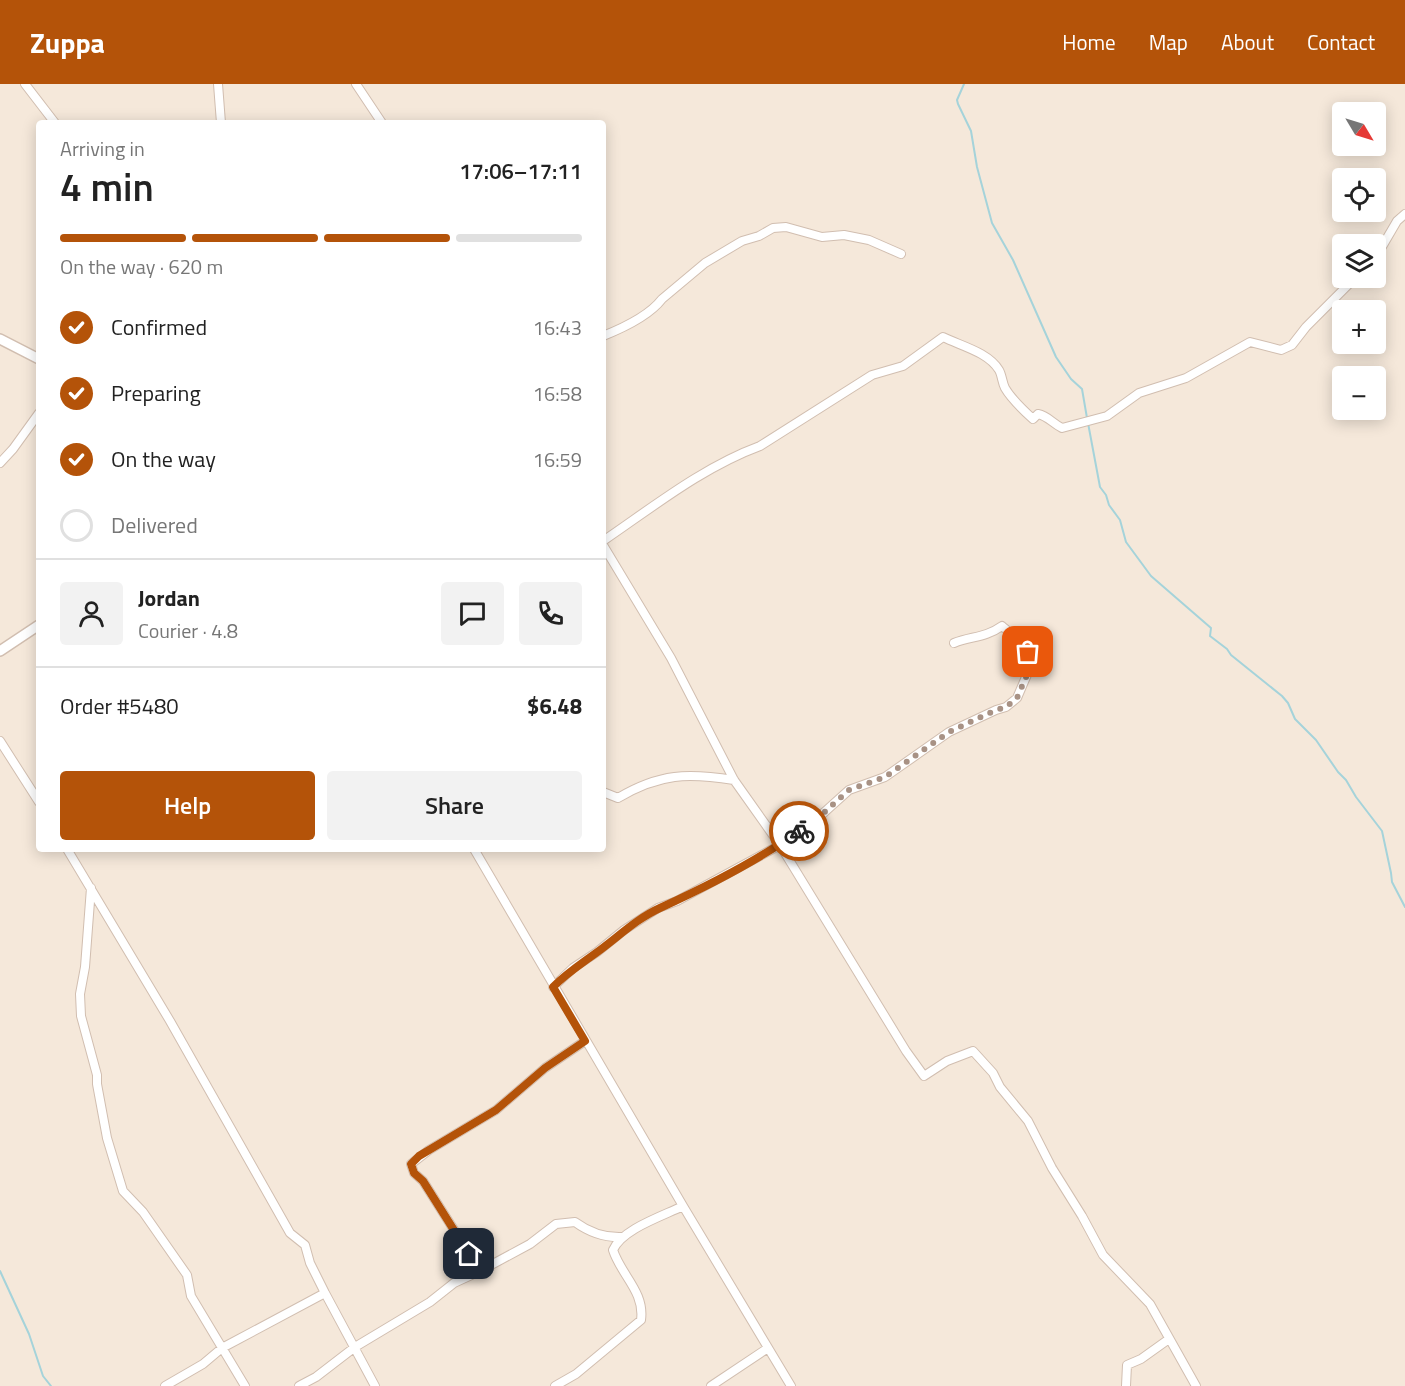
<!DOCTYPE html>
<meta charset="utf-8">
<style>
body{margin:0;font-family:"Titillium Web",sans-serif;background:#f2f2f2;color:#222;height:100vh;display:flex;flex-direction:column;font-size:22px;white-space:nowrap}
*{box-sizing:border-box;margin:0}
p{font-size:20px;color:#767676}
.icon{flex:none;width:33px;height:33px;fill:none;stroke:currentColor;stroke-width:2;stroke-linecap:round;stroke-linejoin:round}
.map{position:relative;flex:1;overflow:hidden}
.drawer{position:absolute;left:36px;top:36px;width:570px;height:732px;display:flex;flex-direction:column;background:#fff;border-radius:6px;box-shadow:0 3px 15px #0003}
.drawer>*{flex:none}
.needle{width:39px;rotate:128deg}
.buttons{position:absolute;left:1332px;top:18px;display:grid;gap:12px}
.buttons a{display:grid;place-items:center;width:54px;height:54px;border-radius:6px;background:#fff;box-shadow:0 3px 15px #0003;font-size:30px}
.pin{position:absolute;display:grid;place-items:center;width:51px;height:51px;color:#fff;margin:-26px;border-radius:12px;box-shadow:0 3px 9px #0006}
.courier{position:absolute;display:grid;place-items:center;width:60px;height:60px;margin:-30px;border:4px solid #b45309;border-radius:50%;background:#fff;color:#222;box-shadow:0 2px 8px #0007}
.head em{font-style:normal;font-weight:600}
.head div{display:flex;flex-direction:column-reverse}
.head{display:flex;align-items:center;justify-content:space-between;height:102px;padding:0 24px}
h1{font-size:39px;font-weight:600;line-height:45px}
.bar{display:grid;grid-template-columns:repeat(4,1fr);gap:9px 6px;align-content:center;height:72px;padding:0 24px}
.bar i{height:8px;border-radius:4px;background:#e0e0e0}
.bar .current{background:#b45309}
.bar p{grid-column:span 4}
.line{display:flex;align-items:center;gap:15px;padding:0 24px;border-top:2px solid #e0e0e0}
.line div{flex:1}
.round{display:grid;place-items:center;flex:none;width:63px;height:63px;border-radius:6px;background:#f2f2f2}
ol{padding:0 24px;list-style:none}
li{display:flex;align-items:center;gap:18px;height:66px}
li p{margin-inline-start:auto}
li .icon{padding:6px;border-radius:50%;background:#b45309;color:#fff;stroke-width:4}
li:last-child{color:#767676}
li i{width:33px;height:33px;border:3px solid #e0e0e0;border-radius:50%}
.action{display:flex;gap:12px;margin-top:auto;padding:12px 24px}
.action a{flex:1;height:69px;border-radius:6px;background:#b45309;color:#fff;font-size:24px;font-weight:600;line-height:69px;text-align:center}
.action a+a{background:#f2f2f2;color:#222}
header{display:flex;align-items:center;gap:36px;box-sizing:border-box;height:84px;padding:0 30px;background:#b45309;color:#fff}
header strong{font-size:28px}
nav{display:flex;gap:33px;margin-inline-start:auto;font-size:21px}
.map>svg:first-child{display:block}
.residential{fill:#f5e8da;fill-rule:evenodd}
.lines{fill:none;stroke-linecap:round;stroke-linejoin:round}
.stream{stroke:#a5d3da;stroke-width:2}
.minor-casing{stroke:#d1beb0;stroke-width:10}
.tertiary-casing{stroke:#d1beb0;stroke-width:12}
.minor{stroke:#fff;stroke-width:8}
.tertiary{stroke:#fff;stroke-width:9}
.done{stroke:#a89285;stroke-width:6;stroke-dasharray:0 10.8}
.route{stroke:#b45309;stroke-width:8}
</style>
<header>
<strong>Zuppa</strong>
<nav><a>Home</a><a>Map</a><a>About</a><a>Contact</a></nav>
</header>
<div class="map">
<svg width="1405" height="1302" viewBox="0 0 1405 1302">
<rect width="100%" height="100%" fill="#fdf6ec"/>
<path class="residential" d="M0,0h1405v1302h-1405zM1342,28h34v34h-34zM39,39h564v726h-564zM1342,94h34v34h-34zM1342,160h34v34h-34zM1342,226h34v34h-34zM1342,292h34v34h-34z"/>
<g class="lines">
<path class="stream" d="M964,0l-7,16 1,4 13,27 6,36 15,56 21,37 43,97 15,22 11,10 5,29
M1088,339l12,64 6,8 3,10 11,15 6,22 25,34 60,52 -1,8 17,13 4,6 51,41 6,7 7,16 21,21 22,32 8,8 10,17 26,34 9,42 1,9 13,25
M0,1187l29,63 14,42 8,10"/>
<defs>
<path id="minor" d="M25,0l30,39
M218,0l3,39
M356,0l26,39
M1376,173l21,-36 8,-7
M603,252c20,-8 46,-20 59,-37l43,-36 37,-22 17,-5 14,-8 13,-1 36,10 22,-2 25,5 32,14
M0,379l13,-14 26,-36
M603,457c50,-34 100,-74 157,-95l112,-71 31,-9 40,-29c18,9 45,15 56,33 3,5 3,12 6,18 7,12 18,22 28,31l5,-5c10,2 14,9 24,14l45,-12 32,-23 47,-15 64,-36 31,8 11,-5 14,-18 49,-49
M603,461l68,113 63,122 46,65 126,206 18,25 23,-15 26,-10 20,22 7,14 28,34 24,47 30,48 21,39 47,49 46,82
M0,657l39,61
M603,708l15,6c42,-25 70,-25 116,-18
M67,765l103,172 120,212 15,12 5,18 15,30 50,93
M474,765l209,357 108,180
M91,804l-6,79 -5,27 1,22 16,59v9l10,54 16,53 20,21 44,63 4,21 54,90
M553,903l20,-19 24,-16 27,-22 34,-22 19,-7 103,-56 39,-28 30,-27 36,-13 64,-45 47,-22 10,-3 11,-9 15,-35c-6,-18 -17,-26 -30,-37 -17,12 -30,10 -48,17
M480,1187l-57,-90 -9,-8 -3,-9 18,-14 67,-40 49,-42 40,-27
M165,1302l38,-22 19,-16 103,-55
M299,1302l17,-9 39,-30 75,-45 24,-19 26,-12 50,-27 26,-20 19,-2c15,11 30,16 48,15
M555,1302l21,-12 65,-54c4,-28 -20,-45 -28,-70 9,-21 50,-34 70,-44
M711,1302l57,-38
M1126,1302l1,-21 14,-6 28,-20"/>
<path id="tertiary" d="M0,255l39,20
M0,567l39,-26"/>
</defs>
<use href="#minor" class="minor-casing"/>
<use href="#tertiary" class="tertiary-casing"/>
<use href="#minor" class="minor"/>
<use href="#tertiary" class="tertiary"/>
</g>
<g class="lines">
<path class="done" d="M799,747l20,-14 30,-27 36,-13 64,-45 47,-22 10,-3 11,-9 15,-35 -4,-11"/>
<path class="route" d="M469,1170l-46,-73 -9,-8 -3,-9 8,-8 77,-46 49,-42 40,-27 -32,-54c14,-14 28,-23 43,-34 21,-15 40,-34 64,-45 48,-22 96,-46 139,-77"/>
</g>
</svg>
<div class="buttons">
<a><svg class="needle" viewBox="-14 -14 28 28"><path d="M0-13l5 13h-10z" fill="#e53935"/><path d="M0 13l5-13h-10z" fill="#767676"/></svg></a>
<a><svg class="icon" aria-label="locate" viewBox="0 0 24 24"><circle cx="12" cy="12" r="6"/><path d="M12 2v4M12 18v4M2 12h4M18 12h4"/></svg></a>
<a><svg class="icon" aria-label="layers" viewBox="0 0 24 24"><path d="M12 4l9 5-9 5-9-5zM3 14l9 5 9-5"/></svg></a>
<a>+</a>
<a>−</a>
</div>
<div class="pin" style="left:1028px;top:568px;background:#ea580c"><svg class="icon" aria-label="bag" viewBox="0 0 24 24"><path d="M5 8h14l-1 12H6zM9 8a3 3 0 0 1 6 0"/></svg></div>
<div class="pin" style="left:469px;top:1170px;background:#1f2937"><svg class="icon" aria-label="home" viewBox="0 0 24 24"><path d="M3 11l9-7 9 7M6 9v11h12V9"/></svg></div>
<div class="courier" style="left:799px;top:747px"><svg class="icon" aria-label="bike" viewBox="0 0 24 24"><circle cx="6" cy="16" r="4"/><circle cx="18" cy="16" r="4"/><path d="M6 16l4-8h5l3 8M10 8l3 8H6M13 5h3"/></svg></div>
<section class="drawer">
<div class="head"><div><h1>4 min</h1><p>Arriving in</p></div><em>17:06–17:11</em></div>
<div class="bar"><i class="current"></i><i class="current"></i><i class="current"></i><i></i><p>On the way · 620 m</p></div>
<ol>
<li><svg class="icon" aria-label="check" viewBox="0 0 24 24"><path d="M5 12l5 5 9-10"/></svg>Confirmed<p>16:43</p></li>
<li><svg class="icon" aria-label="check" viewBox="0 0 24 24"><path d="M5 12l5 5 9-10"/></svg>Preparing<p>16:58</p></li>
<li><svg class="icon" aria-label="check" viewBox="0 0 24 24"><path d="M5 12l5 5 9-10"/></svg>On the way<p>16:59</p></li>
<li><i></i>Delivered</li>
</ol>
<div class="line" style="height:108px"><a class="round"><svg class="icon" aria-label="person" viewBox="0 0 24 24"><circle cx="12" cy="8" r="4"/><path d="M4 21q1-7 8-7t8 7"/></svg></a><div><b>Jordan</b><p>Courier · 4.8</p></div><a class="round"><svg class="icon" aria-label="chat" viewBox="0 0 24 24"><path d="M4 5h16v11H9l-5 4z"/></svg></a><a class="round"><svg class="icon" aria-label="phone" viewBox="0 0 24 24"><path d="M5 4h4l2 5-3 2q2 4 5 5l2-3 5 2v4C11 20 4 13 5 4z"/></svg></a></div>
<div class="line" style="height:78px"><div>Order #5480</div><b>$6.48</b></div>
<div class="action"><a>Help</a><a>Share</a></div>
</section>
</div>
